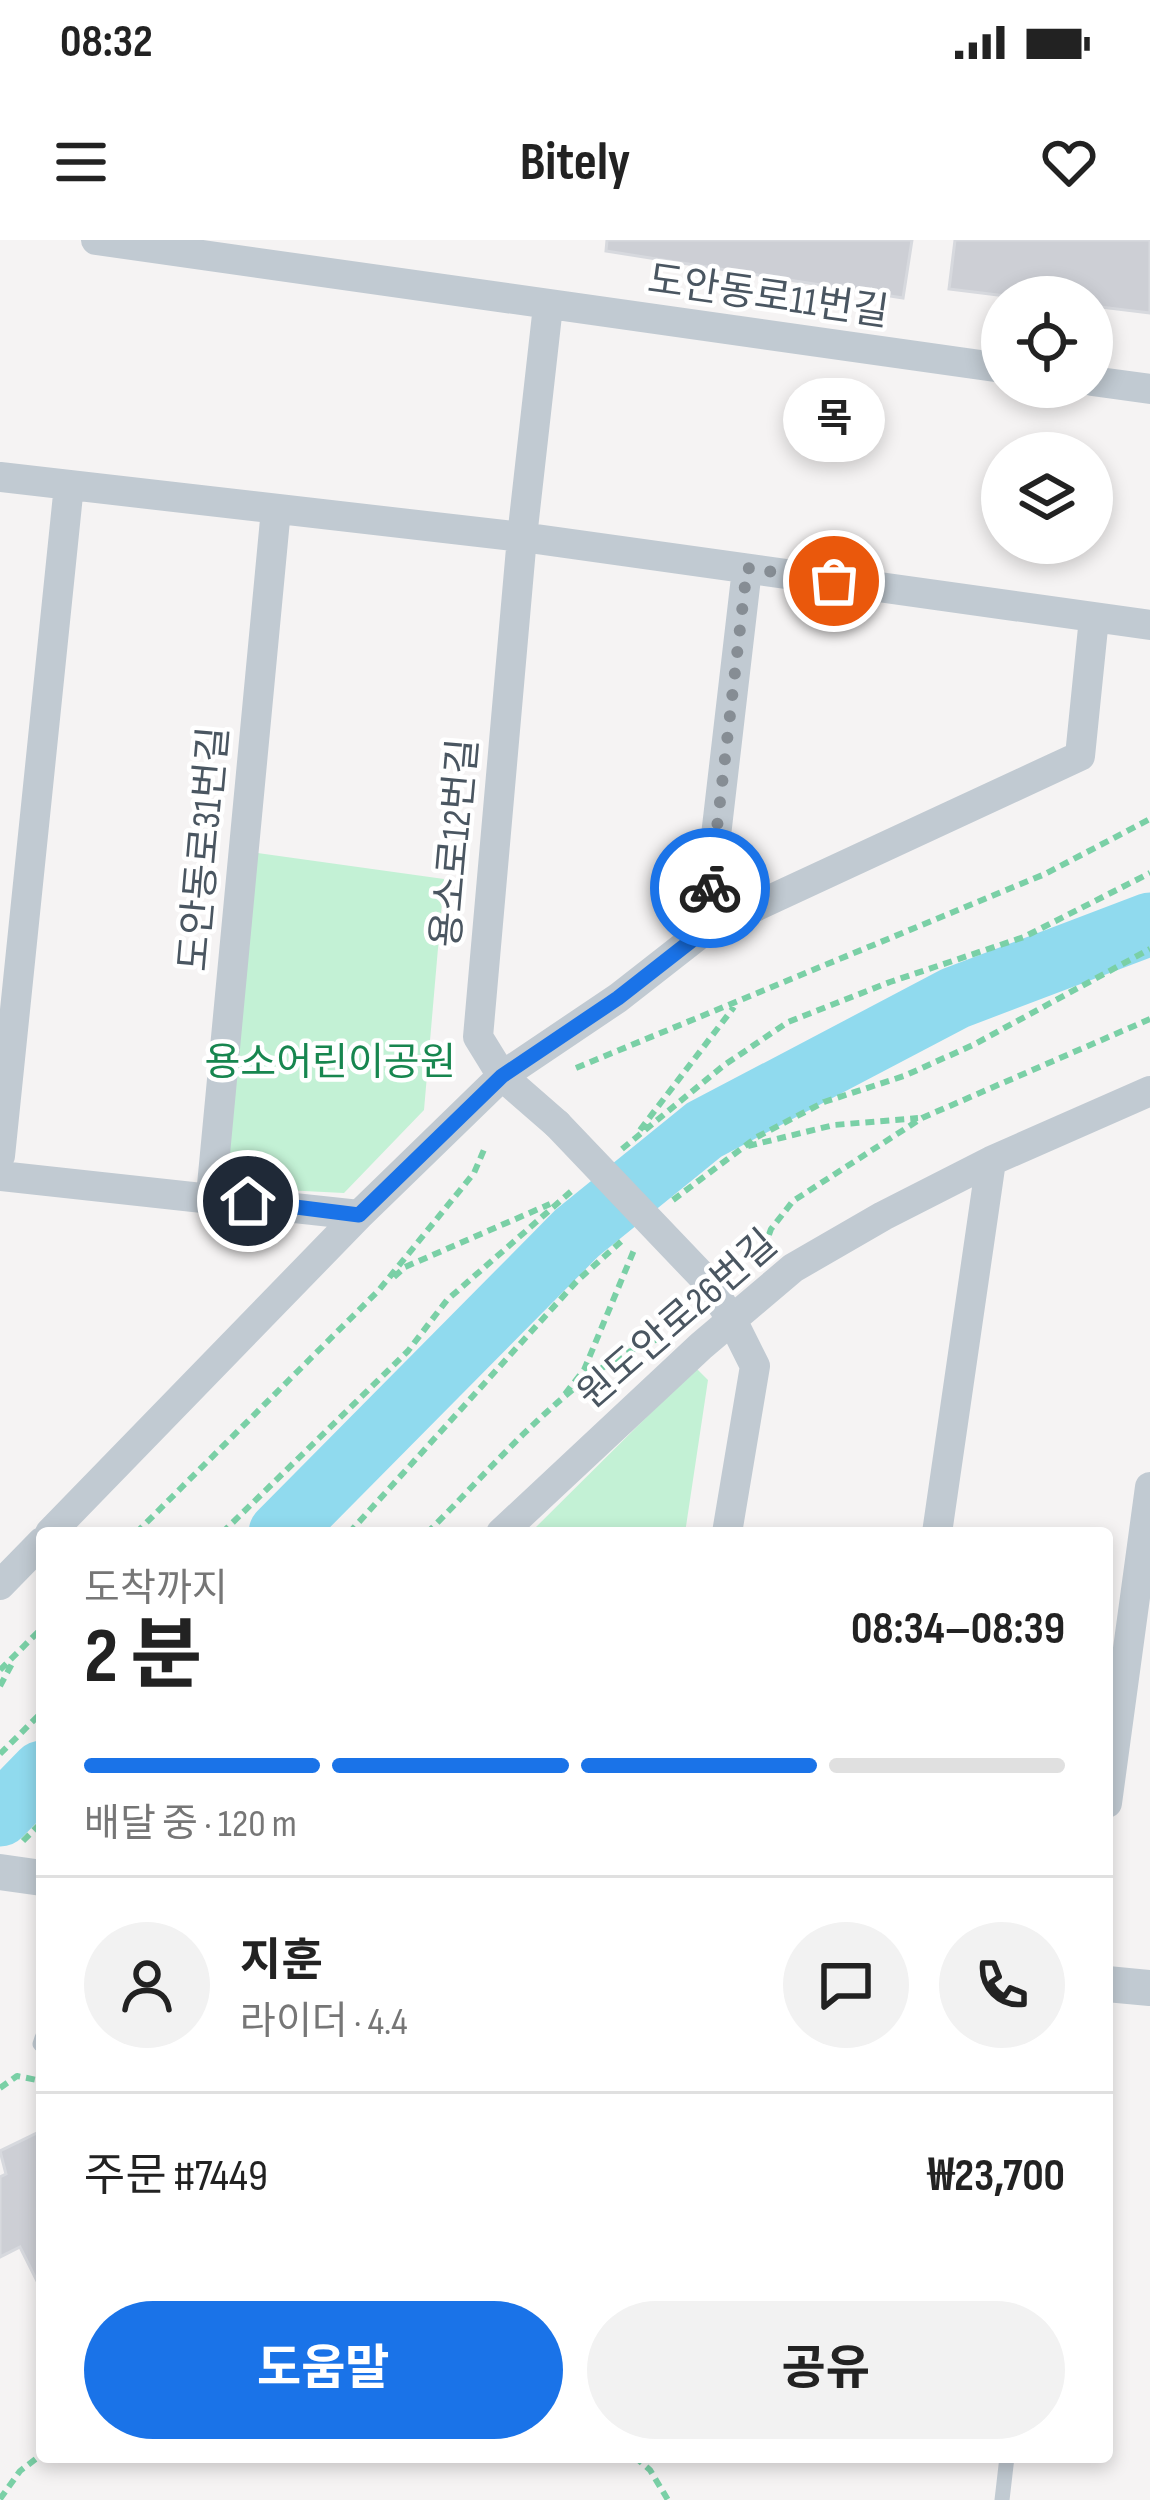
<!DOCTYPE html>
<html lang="ko">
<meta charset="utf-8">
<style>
body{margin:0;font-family:"Sofia Sans Condensed","Noto Sans KR",sans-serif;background:#f2f2f2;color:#222;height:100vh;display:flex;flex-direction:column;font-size:45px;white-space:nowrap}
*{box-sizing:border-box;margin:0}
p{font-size:39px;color:#767676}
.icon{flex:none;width:66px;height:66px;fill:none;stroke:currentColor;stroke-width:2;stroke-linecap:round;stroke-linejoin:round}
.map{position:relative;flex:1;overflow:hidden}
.details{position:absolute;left:36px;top:1287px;width:1077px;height:936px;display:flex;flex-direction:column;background:#fff;border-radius:12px;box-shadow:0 6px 18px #0003}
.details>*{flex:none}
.tools{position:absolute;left:981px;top:36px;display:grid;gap:24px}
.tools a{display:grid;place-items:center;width:132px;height:132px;border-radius:50%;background:#fff;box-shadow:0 6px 18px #0003;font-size:60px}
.pin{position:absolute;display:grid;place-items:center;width:102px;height:102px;color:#fff;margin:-51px;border:6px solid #fff;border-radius:50%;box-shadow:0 3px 12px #0007}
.courier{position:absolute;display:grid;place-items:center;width:120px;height:120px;margin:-60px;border:9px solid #1a73e8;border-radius:50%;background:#fff;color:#222;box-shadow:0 3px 15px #0007}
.bubble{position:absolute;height:84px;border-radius:42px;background:#fff;box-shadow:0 6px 18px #0003;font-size:39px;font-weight:700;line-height:84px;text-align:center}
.head em{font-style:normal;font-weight:700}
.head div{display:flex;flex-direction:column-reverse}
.head{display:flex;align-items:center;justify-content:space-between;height:204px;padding:0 48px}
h1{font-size:78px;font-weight:700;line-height:90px}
.bar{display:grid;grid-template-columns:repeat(4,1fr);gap:18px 12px;align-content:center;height:144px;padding:0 48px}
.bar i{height:15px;border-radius:9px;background:#e0e0e0}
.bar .on{background:#1a73e8}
.bar p{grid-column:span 4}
.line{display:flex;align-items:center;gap:30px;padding:0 48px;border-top:3px solid #e0e0e0}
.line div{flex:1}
.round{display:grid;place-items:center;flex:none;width:126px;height:126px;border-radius:63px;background:#f2f2f2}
.button{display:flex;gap:24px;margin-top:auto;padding:24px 48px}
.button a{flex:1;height:138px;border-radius:72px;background:#1a73e8;color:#fff;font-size:48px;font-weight:700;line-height:138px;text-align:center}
.button a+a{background:#f2f2f2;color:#222}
.status{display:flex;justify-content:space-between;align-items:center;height:84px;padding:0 60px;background:#fff;direction:ltr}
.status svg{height:33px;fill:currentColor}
header{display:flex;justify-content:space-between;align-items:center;height:156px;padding:0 48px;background:#fff;font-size:54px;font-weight:700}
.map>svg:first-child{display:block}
.green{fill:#c3f1d5}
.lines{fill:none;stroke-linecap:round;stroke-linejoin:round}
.river{stroke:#90daee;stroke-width:63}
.building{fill:#cdcfd5;stroke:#d7d9de;stroke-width:3}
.path{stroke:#7ad0a6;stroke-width:6;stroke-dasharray:9 6;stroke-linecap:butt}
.service{stroke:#c1cad2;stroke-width:15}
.minor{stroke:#c1cad2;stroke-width:30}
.tertiary{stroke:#c1cad2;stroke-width:36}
.minor-bridge{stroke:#c1cad2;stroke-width:30}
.done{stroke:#868d94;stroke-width:12;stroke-dasharray:0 21.6}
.route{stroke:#1a73e8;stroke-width:15}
.labels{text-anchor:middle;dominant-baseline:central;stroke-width:9;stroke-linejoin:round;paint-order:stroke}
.street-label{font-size:39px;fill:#4a5661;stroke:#fff}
.park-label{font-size:39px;fill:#17864f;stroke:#fff}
</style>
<div class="status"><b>08:32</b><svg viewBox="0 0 49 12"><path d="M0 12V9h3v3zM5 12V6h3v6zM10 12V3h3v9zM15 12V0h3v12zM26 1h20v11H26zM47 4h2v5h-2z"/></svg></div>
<header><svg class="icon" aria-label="menu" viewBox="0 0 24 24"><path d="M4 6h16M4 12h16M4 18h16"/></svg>Bitely<svg class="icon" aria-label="heart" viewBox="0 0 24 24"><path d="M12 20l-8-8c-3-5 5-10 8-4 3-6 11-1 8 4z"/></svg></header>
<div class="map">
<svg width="1150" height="2260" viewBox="0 0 1150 2260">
<rect width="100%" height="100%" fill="#f5f3f3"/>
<path class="green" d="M251,612l193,27 -20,231 -80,83 -119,-6z
M696,1128l12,12 -23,153h-155z"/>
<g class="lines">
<path class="river" d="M280,1293l297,-300 127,-103 251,-132 195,-74
M0,1575l42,-43"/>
</g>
<path class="building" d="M607,0h305l-9,58 -297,-47z
M955,0h195v73l-58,-7v-9h-78l-65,-8z
M39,1892l3,6v153l-22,-44 -20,10v-80l6,-3 -6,-23z"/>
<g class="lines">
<path class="path" d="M576,828l469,-194 105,-55
M640,890l94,-123
M748,906l86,-21 84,-7
M622,909l101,-83 65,-44 102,-40 134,-45 126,-64
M673,960l84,-63 67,-35 80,-26 69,-31 177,-96
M764,1009l7,-20 22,-28 129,-83 228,-99
M394,1037l11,-10 145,-63
M565,1154l19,-24 50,-120
M136,1293l243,-243 95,-117 12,-28
M222,1293l186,-182 39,-51 128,-112
M349,1293l228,-252 48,-43
M427,1293c65,-64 144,-163 231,-194
M0,1430l42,-42
M0,1446l14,-26
M0,1514l42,-42
M23,1601l19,-19
M0,1848l17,-12 25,5
M635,2217l15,13 18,30
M0,2259l20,-28 22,-17"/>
<path class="service" d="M40,1804l2,-6
M1002,2260l5,-43"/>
<path class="minor" d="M96,0l906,128
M548,66l-26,231 -44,500 24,39 55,48
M1092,141l58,8
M0,237l522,60 628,88
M705,690l42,-361
M0,916l69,-671
M0,936l359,39
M211,956l65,-687
M703,1037l28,41 24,48 -28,167
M50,1293l309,-318 143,-139 116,-78 87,-68 375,-174 14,-138
M501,1293l200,-187 92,-78 90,-52 108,-55 159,-70
M937,1293l54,-372
M0,1345l42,-43
M1107,1563l43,-316"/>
<path class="tertiary" d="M0,1632l42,6
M1107,1744l43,4"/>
<path class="minor-bridge" d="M557,884l146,153"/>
</g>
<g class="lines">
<path class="done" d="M710,648l37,-320 87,13"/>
<path class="route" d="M248,961l111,14 143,-139 116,-78 87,-68 5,-42"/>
</g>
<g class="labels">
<g class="street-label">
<text transform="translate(768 57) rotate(8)">도안동로11번길</text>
<text transform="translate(456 603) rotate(-85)">용소로12번길</text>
<text transform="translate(205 609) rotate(-85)">도안동로31번길</text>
<text transform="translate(678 1080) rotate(-41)">원도안로26번길</text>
</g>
<g class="park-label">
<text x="330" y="823">용소어린이공원</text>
</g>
</g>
</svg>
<div class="tools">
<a><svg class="icon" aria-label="locate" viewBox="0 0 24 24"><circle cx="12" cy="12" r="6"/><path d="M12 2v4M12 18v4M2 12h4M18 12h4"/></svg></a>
<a><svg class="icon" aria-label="layers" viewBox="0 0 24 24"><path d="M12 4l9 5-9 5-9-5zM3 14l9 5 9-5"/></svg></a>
</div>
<div class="pin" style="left:834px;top:341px;background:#ea580c"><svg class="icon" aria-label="bag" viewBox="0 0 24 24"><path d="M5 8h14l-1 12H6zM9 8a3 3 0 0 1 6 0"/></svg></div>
<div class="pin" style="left:248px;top:961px;background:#1f2937"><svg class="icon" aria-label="home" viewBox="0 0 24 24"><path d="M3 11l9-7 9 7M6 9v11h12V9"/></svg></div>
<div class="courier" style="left:710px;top:648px"><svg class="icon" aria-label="bike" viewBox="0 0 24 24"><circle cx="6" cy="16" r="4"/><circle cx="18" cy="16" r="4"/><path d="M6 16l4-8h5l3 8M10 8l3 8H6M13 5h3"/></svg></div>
<div class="bubble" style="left:783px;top:138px;width:102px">목</div>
<section class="details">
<div class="head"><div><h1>2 분</h1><p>도착까지</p></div><em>08:34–08:39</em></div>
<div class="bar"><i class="on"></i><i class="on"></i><i class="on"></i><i></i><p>배달 중 · 120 m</p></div>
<div class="line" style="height:216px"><a class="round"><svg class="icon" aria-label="person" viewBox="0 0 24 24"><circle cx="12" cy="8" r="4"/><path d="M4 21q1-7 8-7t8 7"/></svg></a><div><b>지훈</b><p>라이더 · 4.4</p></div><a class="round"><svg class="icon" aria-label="chat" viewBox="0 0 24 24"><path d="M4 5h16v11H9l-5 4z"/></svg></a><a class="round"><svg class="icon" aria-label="phone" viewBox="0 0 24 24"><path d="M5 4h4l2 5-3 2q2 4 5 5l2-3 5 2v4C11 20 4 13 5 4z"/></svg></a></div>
<div class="line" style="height:156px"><div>주문 #7449</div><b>₩23,700</b></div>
<div class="button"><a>도움말</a><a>공유</a></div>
</section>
</div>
